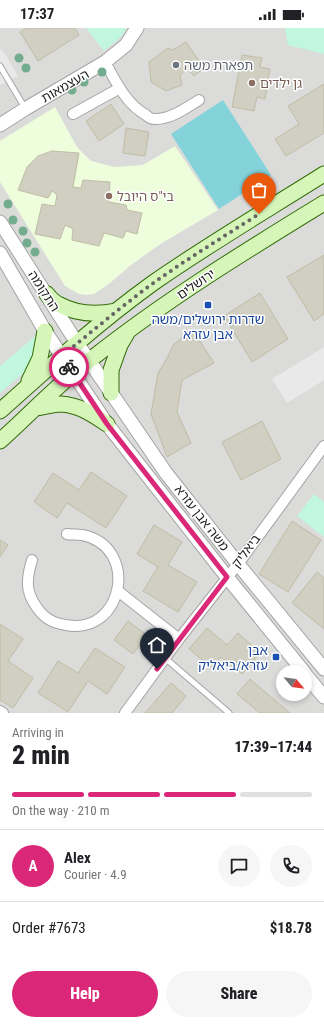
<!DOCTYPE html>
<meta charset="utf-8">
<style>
body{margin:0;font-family:"Roboto Condensed","Noto Sans Hebrew",sans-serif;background:#f6f6f6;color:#202124;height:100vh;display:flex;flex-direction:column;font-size:15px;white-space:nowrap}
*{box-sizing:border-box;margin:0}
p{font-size:13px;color:#757577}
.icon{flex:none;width:22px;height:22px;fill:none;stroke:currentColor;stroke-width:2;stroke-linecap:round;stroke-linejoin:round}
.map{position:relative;height:685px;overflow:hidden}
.details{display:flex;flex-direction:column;background:#fff;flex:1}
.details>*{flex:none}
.needle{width:26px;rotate:119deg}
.controls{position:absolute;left:276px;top:637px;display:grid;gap:8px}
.controls a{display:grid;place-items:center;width:36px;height:36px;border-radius:50%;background:#fff;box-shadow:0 2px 6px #0003;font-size:20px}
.pin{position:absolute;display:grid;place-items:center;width:34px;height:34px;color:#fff;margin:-41px -17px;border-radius:50% 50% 50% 0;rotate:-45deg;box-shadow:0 0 4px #0007}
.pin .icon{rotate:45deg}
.courier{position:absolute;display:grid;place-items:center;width:40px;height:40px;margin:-20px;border:3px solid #db2777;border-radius:50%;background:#fff;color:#222;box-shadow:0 1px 5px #0007}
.head em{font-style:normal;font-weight:800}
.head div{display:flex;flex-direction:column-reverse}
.head{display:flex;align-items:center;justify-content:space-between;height:68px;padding:0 12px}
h1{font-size:26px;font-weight:800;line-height:30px}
.bar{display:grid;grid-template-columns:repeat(4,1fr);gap:6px 4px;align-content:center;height:48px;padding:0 12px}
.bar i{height:5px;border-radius:3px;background:#e0e0e0}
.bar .current{background:#db2777}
.bar p{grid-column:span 4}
.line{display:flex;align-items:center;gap:10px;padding:0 12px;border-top:1px solid #e0e0e0}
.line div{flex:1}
.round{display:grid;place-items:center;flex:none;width:42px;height:42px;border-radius:21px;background:#f6f6f6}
.cta{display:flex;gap:8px;margin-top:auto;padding:8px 12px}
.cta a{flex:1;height:46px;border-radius:24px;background:#db2777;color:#fff;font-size:16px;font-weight:800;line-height:46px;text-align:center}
.cta a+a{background:#f6f6f6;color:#202124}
.status{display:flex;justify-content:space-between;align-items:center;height:28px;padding:0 20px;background:#fff;direction:ltr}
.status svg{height:11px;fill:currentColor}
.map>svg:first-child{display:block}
.residential{fill:#dbdbda;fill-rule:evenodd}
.education{fill:#eefedd}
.park{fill:#c2f7df}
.pitch{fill:#84d2da}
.parking{fill:#e9e9e9}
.building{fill:#d0cfc1;stroke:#bfbda6}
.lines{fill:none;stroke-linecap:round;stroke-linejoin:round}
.service-casing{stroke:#a4a4a4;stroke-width:7}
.minor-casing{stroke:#a4a4a4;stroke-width:12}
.tertiary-casing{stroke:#a4a4a4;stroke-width:15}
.secondary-casing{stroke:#336f09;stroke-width:17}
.service{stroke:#fff;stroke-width:5}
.minor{stroke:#fff;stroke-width:10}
.tertiary{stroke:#fff;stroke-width:13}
.secondary{stroke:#d6f6b9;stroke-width:15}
.tree{fill:#73ac8e}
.done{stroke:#656662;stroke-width:4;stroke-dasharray:0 7.2}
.route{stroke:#db2777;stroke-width:5}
.worship-dot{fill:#6b7280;stroke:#fff;stroke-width:1.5}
.education-dot{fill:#8d6e63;stroke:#fff;stroke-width:1.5}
.transit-dot{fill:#1a4fb4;stroke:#fff;stroke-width:1.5}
.labels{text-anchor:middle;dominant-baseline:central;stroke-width:3;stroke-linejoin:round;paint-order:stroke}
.worship-label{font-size:13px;fill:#5b616d;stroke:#fff;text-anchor:start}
.education-label{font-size:13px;fill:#785e54;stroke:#fff;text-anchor:start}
.street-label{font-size:13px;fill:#1d1d1d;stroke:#fff}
.transit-label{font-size:13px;fill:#164399;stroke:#fff}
</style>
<div class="status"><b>17:37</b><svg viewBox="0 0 49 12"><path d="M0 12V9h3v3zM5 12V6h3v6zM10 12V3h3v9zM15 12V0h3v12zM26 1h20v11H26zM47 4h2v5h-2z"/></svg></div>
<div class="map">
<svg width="324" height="685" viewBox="0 0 324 685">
<rect width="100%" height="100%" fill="#eceee3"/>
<path class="residential" d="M0,0h324v685h-324zM283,644h22v22h-22z"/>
<path class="education" d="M55,79l22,40 14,14 23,6 29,-2 32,-19 43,64 -56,33 -31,22 -21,18 -16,11 -8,1 -7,-1 -14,-8 -65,-104v-41z"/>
<path class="park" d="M86,0h40l-4,8 -18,15z
M283,0h41v26l-36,-9 -3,-16z
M39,305l-2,20 -8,15 -29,25v-27z
M314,466l10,8v35l-27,-21z"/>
<path class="pitch" d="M223,72l48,75 -52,34 -48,-75z"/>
<path class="parking" d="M0,21l3,2 15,25 -18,9z
M324,319v33l-37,23 -15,-24z"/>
<path class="building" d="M27,0h48l4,7 -41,26 -18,-29z
M186,14l18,26 -10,8 -7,-7 -7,6 2,10 -16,6 -15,-9 -2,-20 19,-14 5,2z
M242,27l20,3 -2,9 10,2 -5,30 -8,-2 -3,14 -22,-4z
M324,56v49l-38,23 -11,-17 24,-15 -11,-18z
M111,76l13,20 -25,17 -13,-20z
M126,100l23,4 -4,24 -22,-3z
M52,123l27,2 -6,34 8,1 2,-8 27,2 -1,20 17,3 1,5 15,3 -5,21 -11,-3 -3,7 -19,-5 -5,13 -27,-6 1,-11 -8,-4 -5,14 -25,-5 7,-30 13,2 2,-11 -5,-4 -4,7 -30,-8 9,-23 11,-11z
M324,227v59l-10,7 -27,-44z
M260,265l28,46 -36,23 -28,-46z
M193,302l21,33 -32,17 -5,32 14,31 -24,14 -16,-43 7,-41 8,-13 8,-16z
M262,393l19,38 -40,21 -19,-38z
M91,444l36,24 -21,32 -39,-25 -10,15 -23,-16 19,-29 26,17z
M292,493l29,19 -33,52 -29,-18z
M154,497l28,17 -14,23 29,17 -19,30 -35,-21 15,-24 -21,-13z
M0,512l8,5 -8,12z
M317,544l7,6v51l-32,-26z
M128,593l19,14 -14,19 -19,-14z
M0,596l23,15 -15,22 25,17 -20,30 -13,-8z
M207,600l20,17 11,-12 22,20 -18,21 -21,-17 -9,11 -23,-19z
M95,620l30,19 -18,27 -19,-13 -20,31 -30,-19 20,-32 20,12z
M250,651l40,34h-30l-23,-19z
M171,655l15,13 -14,17h-27z"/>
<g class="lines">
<defs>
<path id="service" d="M0,38l25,42
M165,630l64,55"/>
<path id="minor" d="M105,34c11,20 21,42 41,53 2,2 5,4 8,4 16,1 32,-11 45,-19
M73,86l47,-26
M32,532c-7,23 -6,36 10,54 6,6 15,10 24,11 58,11 74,-79 16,-90 -5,-1 -10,0 -15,-1
M118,563l61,48
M0,683l3,2
M125,685l54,-74 59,-75 86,-118"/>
<path id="tertiary" d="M0,97l25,-16 80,-47 21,-17 11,-17
M0,194l77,121 89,130 72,91 86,105
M0,225l45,78 62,93 120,153 77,95
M305,646l19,23"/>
<path id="secondary" d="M47,266c3,4 7,8 11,10 18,10 39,11 58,7
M29,353l11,-23 5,-27
M111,365v-23l9,-25 7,-12
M36,380c8,-1 17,-4 25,-4 18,1 31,10 46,20
M0,383c49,-44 99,-89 153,-128 56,-39 114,-73 171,-109
M0,413c30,-27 58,-57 90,-81 74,-59 154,-108 234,-157"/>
</defs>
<use href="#service" class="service-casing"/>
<use href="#minor" class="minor-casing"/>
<use href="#tertiary" class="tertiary-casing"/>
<use href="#secondary" class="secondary-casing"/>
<use href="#service" class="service"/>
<use href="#minor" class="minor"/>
<use href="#tertiary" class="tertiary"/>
<use href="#secondary" class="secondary"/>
</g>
<g class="tree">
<circle cx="19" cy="30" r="4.5"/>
<circle cx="26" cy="40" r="4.5"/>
<circle cx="102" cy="44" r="4.5"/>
<circle cx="84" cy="54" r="4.5"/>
<circle cx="72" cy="62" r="4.5"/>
<circle cx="8" cy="176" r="4.5"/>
<circle cx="13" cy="192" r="4.5"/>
<circle cx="23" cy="203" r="4.5"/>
<circle cx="27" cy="215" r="4.5"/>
<circle cx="35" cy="224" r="4.5"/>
</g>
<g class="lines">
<path class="done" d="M69,339l-7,-11c29,-24 59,-49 90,-72 35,-25 71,-47 107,-70"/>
<path class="route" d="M69,339l38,57 120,153 -70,92"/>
</g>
<circle class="worship-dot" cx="176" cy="37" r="4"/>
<g class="education-dot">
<circle cx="252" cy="55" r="4"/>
<circle cx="109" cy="168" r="4"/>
</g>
<g class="transit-dot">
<rect x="204" y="273" width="8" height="8" rx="2"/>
<rect x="272" y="625" width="8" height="8" rx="2"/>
</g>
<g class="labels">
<g class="worship-label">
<text x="184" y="37">תפארת משה</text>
</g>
<g class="education-label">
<text x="260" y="55">גן ילדים</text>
<text x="117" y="168">בי"ס היובל</text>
</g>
<g class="street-label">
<text transform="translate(65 58) rotate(-30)">העצמאות</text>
<text transform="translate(196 256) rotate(-34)">ירושלים</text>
<text transform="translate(44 263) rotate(57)">התקומה</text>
<text transform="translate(202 490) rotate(52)">משה אבן עזרא</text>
<text transform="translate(246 523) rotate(-53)">ביאליק</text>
</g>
<g class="transit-label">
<text x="208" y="291">שדרות ירושלים/משה<tspan x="208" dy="15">אבן עזרא</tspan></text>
<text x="268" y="622" text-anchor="end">אבן<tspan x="268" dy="15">עזרא/ביאליק</tspan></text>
</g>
</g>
</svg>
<div class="controls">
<a><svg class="needle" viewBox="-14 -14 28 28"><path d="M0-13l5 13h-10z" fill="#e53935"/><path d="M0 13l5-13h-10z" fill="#757577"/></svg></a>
</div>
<div class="pin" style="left:259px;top:186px;background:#ea580c"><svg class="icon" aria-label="bag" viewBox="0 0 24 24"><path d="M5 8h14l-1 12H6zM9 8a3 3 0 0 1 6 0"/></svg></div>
<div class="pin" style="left:157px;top:641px;background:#1f2937"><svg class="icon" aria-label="home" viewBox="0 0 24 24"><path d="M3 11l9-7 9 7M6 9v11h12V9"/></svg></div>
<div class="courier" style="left:69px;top:339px"><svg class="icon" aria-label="bike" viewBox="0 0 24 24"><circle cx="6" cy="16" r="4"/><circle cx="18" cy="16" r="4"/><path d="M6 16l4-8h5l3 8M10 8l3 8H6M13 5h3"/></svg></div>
</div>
<section class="details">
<div class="head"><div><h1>2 min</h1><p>Arriving in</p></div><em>17:39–17:44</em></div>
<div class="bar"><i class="current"></i><i class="current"></i><i class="current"></i><i></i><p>On the way · 210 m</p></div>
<div class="line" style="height:72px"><b class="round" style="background:#db2777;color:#fff">A</b><div><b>Alex</b><p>Courier · 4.9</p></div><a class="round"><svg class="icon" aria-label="chat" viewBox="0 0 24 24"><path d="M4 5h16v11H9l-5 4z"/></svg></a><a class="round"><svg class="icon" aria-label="phone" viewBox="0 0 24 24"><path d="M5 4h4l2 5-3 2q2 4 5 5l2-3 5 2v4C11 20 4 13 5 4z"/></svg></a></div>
<div class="line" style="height:52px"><div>Order #7673</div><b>$18.78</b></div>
<div class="cta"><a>Help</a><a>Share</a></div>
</section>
